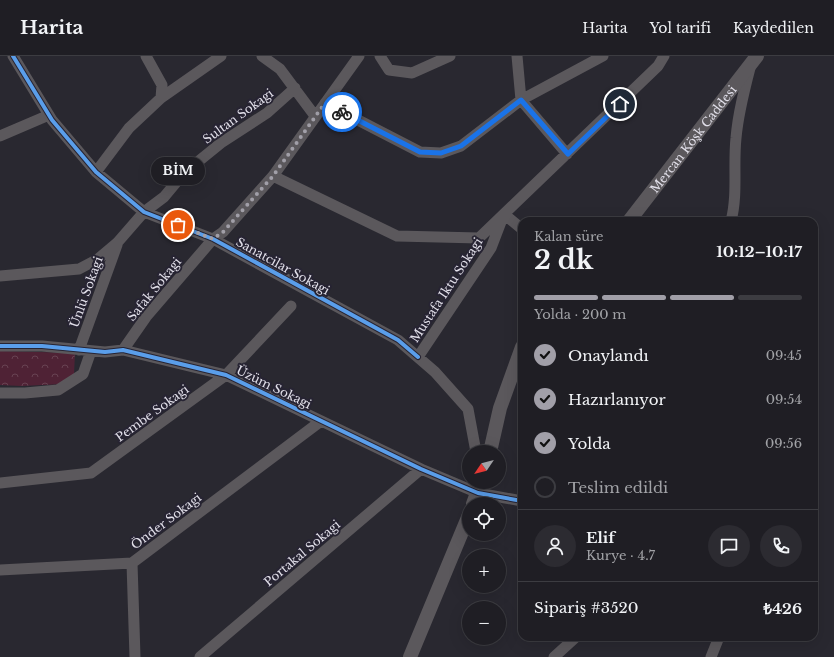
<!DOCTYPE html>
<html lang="tr">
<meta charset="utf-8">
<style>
body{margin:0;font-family:"Libre Baskerville",serif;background:#2c2b31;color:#f1f3f6;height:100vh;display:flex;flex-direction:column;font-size:15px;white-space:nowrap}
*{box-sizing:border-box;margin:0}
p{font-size:13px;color:#a1a2a6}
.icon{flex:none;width:22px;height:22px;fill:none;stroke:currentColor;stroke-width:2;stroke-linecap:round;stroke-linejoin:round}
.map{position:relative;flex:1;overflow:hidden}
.drawer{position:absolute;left:518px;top:161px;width:300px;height:424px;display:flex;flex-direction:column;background:#1f1e24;border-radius:12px;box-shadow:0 4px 16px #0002,0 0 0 1px #3c3c41}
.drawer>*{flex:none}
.needle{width:26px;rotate:235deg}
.controls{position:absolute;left:462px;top:389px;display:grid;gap:8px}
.controls a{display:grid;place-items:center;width:44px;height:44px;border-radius:50%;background:#1f1e24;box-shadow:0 4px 16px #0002,0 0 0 1px #3c3c41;font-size:20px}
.pin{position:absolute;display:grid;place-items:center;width:34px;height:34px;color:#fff;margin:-17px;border:2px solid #fff;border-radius:50%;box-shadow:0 1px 4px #0007}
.courier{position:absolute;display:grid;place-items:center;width:40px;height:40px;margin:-20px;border:3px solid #1a73e8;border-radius:50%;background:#fff;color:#222;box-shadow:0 1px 5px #0007}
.bubble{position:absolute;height:28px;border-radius:14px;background:#1f1e24;box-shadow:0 4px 16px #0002,0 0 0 1px #3c3c41;font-size:13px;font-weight:700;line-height:28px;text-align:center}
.head em{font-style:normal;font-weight:700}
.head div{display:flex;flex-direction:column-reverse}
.head{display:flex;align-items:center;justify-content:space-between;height:68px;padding:0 16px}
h1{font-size:26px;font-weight:700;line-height:30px}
.bar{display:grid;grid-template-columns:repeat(4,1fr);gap:6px 4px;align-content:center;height:48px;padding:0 16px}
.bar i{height:5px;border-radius:3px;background:#3c3c41}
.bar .on{background:#a19fa8}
.bar p{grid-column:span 4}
.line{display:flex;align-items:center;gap:10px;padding:0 16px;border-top:1px solid #3c3c41}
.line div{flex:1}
.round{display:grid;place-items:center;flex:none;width:42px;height:42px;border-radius:21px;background:#2c2b31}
ol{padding:0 16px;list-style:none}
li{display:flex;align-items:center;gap:12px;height:44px}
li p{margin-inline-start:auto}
li .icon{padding:4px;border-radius:50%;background:#a19fa8;color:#111;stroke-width:4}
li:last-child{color:#a1a2a6}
li i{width:22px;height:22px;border:2px solid #3c3c41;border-radius:50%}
header{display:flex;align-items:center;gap:24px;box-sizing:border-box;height:56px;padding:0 20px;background:#1f1e24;border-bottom:1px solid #3c3c41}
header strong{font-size:19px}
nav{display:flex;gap:22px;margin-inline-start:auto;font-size:14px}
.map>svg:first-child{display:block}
.park{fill:url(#park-crowns)}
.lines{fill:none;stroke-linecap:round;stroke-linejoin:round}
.minor{stroke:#5b585c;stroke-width:11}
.tertiary{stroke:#5b585c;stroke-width:14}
.cycleway-casing{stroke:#272433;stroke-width:6}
.cycleway{stroke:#5a9eea;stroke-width:4}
.done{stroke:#a19fa8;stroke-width:4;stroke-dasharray:0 7.2}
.route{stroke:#1a73e8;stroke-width:5}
.labels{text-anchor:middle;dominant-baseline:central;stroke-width:4;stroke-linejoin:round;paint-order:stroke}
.street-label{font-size:12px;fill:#e1dfe9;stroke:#272433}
</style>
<header>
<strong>Harita</strong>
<nav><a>Harita</a><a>Yol tarifi</a><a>Kaydedilen</a></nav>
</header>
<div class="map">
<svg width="834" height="601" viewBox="0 0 834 601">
<defs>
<pattern id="park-crowns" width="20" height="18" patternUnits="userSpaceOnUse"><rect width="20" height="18" fill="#4f2235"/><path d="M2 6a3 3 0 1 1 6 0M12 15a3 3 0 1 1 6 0" fill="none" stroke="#684252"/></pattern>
</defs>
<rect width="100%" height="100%" fill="#292830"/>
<path class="park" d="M0,295l75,2 -1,21 -10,10 -43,2 -21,-1z"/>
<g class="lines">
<path class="minor" d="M13,0l39,64 44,52 48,40 69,27 185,101 37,32 33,37 8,43
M146,0l16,29 -1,13
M262,0l18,13 35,47
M380,0l9,14 23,3 38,-17
M517,0l4,44 46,54
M325,47l95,49 21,1 20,-7 60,-46 82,-44
M0,80l49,-21
M96,116l33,-44 32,-30 60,-42
M273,120l124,60 82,2 179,-172 6,-10
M731,165c7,-27 2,-55 5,-83 2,-24 8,-47 14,-70
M0,220l79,-7 19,-10 19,-16 27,-31 20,-15 20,-24 37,-30 46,-30 28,-25
M0,290h42l63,6 18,-2 103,25 195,94 57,24 44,8
M79,294l38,-105
M123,294l23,-33 67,-78 10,-7 50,-56 86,-120
M418,301l73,-109 13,-34 18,15
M0,337h25l33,-3 25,-16 8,-23
M0,427l91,-10 135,-98 65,-69
M132,507l3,94
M0,514l132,-7 189,-142
M200,601l221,-188
M554,601l22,-20
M711,601l8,-20"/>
<g class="tertiary">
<path id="s1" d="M629,165l128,-165"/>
<path d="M490,396l10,-44 22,-61"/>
<path d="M473,448l8,-22"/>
<path d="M410,601l59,-142"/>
</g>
<defs>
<path id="cycleway" d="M13,0l39,64 44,52 48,40 69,27 185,101 20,17
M0,290h42l63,6 18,-2 103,25 195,94 57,24 44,8"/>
</defs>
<use href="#cycleway" class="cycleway-casing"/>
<use href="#cycleway" class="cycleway"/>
</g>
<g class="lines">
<path class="done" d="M178,169l35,14 10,-7 50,-56 52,-73 17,9"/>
<path class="route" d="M342,56l78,40 21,1 20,-7 60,-46 47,54 52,-50"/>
</g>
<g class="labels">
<g class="street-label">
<text transform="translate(238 60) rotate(-36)">Sultan Sokagi</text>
<text stroke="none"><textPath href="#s1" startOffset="104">Mercan Köşk Caddesi</textPath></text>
<text transform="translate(283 210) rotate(29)">Sanatcilar Sokagi</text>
<text transform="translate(154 233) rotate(-51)">Safak Sokagi</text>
<text transform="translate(446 234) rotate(-57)">Mustafa Iktu Sokagi</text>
<text transform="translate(86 236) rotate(-70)">Ünlü Sokagi</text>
<text transform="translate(274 331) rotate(26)">Üzüm Sokagi</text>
<text transform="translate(152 357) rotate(-36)">Pembe Sokagi</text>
<text transform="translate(166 465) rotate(-37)">Önder Sokagi</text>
<text transform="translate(302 497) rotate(-40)">Portakal Sokagi</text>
</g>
</g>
</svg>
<div class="controls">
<a><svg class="needle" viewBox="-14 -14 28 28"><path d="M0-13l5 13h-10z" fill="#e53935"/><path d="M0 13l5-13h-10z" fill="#a1a2a6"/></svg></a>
<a><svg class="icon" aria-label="locate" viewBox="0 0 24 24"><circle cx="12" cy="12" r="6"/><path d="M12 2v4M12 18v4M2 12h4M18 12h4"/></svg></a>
<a>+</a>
<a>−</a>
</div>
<div class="pin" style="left:178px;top:169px;background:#ea580c"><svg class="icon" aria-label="bag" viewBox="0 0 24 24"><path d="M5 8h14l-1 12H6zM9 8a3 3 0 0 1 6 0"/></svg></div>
<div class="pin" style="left:620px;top:48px;background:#1f2937"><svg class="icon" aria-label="home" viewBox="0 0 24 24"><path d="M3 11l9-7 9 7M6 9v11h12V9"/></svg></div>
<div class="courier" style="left:342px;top:56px"><svg class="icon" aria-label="bike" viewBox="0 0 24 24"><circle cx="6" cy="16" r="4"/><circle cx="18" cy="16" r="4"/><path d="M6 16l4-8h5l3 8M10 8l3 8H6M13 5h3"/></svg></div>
<div class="bubble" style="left:151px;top:101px;width:54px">BİM</div>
<section class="drawer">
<div class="head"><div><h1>2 dk</h1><p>Kalan süre</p></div><em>10:12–10:17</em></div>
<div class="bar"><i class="on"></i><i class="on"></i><i class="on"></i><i></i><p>Yolda · 200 m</p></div>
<ol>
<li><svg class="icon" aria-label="check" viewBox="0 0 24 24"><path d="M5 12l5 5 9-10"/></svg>Onaylandı<p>09:45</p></li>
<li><svg class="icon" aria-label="check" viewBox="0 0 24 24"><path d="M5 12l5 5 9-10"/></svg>Hazırlanıyor<p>09:54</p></li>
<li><svg class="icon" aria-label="check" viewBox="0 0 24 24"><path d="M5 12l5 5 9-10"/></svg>Yolda<p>09:56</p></li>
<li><i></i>Teslim edildi</li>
</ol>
<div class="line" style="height:72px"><a class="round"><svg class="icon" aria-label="person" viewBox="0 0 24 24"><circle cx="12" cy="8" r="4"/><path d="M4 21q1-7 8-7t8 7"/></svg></a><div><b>Elif</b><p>Kurye · 4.7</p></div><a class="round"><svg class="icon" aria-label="chat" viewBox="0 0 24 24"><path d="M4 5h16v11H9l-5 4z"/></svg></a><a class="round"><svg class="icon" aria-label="phone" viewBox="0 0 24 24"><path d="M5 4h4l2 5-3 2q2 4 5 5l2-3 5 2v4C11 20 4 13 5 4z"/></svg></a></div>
<div class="line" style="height:52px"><div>Sipariş #3520</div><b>₺426</b></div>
</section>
</div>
